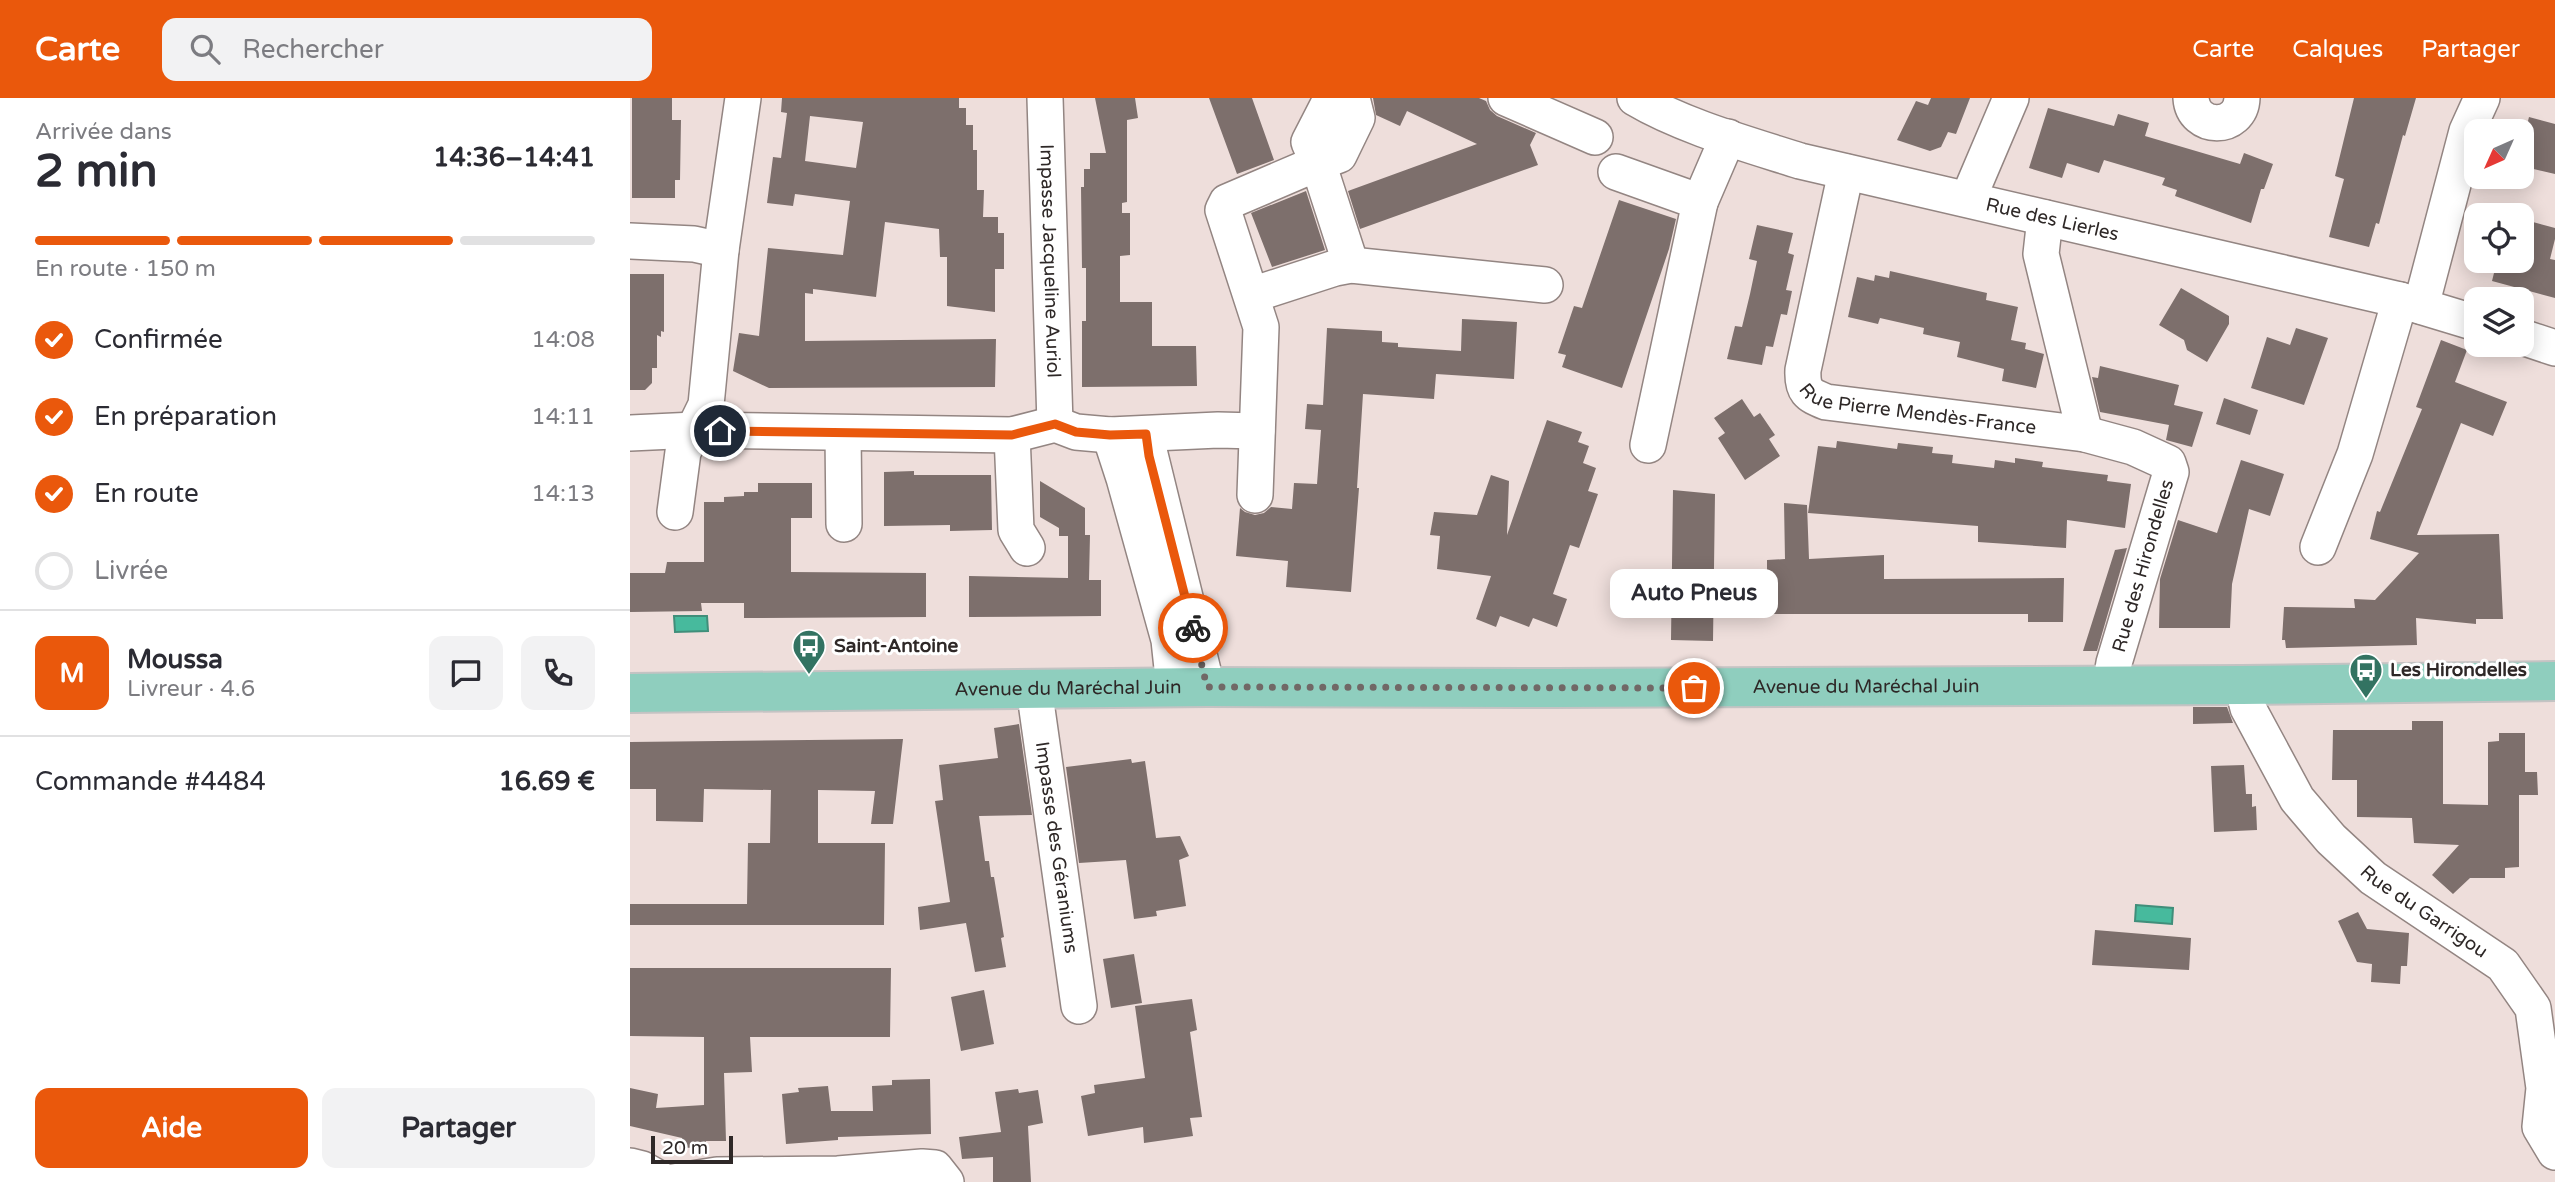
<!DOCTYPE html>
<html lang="fr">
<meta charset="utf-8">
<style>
body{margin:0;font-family:"Varela Round",sans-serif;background:#f2f2f3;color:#2b2b33;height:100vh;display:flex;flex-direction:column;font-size:26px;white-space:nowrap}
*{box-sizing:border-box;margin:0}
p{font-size:23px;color:#7c7c81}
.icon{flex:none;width:38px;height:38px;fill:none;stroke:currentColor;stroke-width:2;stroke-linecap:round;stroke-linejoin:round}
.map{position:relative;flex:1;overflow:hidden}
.sheet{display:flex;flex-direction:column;background:#fff;width:630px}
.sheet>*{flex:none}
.needle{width:46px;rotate:225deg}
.tools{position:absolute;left:1834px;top:21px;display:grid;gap:14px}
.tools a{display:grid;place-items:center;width:70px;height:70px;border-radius:14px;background:#fff;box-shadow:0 4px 18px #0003;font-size:35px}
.scale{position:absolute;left:21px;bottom:18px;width:82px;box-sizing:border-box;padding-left:7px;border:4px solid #2e2827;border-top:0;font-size:19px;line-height:24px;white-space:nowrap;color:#2e2827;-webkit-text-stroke:5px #fff;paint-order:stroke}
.pin{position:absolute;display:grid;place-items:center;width:60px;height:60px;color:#fff;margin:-30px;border:4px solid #fff;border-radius:50%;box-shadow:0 2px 7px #0007}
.courier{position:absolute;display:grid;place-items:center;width:70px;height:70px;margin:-35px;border:5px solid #ea580c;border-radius:50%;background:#fff;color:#222;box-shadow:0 2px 9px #0007}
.bubble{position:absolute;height:49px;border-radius:14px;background:#fff;box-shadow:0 4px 18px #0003;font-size:23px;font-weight:800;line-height:49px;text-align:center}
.summary em{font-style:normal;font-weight:800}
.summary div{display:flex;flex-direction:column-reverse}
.summary{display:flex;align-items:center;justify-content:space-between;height:119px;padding:0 35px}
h1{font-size:46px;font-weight:800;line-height:52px}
.bar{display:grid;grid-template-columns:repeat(4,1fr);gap:10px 7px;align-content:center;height:84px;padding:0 35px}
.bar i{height:9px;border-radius:5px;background:#e1e1e2}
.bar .current{background:#ea580c}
.bar p{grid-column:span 4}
.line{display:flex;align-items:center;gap:18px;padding:0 35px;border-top:2px solid #e1e1e2}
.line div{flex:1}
.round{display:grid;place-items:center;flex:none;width:74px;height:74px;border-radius:14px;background:#f2f2f3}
ol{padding:0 35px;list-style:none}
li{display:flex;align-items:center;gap:21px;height:77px}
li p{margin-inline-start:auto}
li .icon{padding:7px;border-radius:50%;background:#ea580c;color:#fff;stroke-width:4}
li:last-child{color:#7c7c81}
li i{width:38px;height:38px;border:4px solid #e1e1e2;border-radius:50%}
.button{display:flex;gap:14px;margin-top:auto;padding:14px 35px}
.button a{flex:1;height:80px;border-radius:14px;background:#ea580c;color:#fff;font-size:28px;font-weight:800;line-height:80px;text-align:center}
.button a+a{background:#f2f2f3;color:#2b2b33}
header{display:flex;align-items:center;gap:42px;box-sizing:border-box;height:98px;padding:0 35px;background:#ea580c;color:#fff}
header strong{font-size:33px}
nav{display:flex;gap:38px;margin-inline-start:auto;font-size:24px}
.search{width:490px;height:63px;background:#f2f2f3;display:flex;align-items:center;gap:18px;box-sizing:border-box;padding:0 24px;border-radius:14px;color:#7c7c81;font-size:26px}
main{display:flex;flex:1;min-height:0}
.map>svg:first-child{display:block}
.water{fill:#47ba9d;stroke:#408e7a;stroke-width:2}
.building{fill:#7d6f6c;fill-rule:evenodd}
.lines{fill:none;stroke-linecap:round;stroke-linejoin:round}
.minor-casing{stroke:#938582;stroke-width:38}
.major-casing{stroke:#c4c3c3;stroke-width:42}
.minor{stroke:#fff;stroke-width:35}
.major{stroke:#8fcebe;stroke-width:38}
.done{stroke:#716866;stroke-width:7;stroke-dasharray:0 12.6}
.route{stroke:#ea580c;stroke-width:9}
.labels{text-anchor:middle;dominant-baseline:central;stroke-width:6;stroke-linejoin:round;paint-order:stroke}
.street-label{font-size:19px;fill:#2e2827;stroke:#fff}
.poi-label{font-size:19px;font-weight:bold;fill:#2e2827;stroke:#fff;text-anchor:start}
</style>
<header>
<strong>Carte</strong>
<div class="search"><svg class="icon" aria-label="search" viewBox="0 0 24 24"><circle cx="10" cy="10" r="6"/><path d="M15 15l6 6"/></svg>Rechercher</div>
<nav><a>Carte</a><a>Calques</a><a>Partager</a></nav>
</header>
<main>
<section class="sheet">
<div class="summary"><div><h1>2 min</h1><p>Arrivée dans</p></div><em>14:36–14:41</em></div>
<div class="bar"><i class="current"></i><i class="current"></i><i class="current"></i><i></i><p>En route · 150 m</p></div>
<ol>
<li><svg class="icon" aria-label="check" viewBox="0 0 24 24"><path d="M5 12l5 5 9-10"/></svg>Confirmée<p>14:08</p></li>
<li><svg class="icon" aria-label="check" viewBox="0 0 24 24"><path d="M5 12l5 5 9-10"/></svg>En préparation<p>14:11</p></li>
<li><svg class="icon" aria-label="check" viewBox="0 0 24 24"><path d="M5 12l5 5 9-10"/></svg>En route<p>14:13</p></li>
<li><i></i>Livrée</li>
</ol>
<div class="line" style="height:126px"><b class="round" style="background:#ea580c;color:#fff">M</b><div><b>Moussa</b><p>Livreur · 4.6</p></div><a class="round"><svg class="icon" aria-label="chat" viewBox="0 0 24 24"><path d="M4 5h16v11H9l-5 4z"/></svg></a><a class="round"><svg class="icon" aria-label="phone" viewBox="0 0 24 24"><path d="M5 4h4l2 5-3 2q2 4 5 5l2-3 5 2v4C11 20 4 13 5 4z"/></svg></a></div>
<div class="line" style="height:91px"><div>Commande #4484</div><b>16.69 €</b></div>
<div class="button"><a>Aide</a><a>Partager</a></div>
</section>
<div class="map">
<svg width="1925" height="1084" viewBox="0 0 1925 1084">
<rect width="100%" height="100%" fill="#eededb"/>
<path class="water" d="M44,518h33l1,15 -33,1z
M1506,807l37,3 -1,16 -37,-3z"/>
<path class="building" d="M2,0h40v22h9l-1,60h-5v18h-43z
M152,0h177v10h7v17h7v25h4v40h7l-1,27h15v16h6v36h-9v43l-48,-6v-49h-7l-1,-28 -54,-7 -9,75 -63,-8v5l-8,-1v48l191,-2 -1,48 -226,1 -36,-17 6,-38 20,3 9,-88 75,7 7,-54 -55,-7 -2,12 -26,-3 6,-46 8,1 6,-45 -6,-1zM180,18l53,6 -7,46 -51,-7z
M465,0h40l3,20 -11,2v82l-5,1v10h8v42l-10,1v46h32v44h44l1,40 -115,1v-66h4v-53h-4l-1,-81h3v-18h6v-16h16z
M579,0h43l22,62 -37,14z
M743,0h106l7,3 4,9 7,6 39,17 -6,12 8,20 -178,64 -12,-38 129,-47 -70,-33 -7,15 -24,-11z
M1301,0h39l-14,36 -8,-2 -7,15 -11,4 -33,-11 19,-39 12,4z
M1724,0h62l-11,38 -2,-1 -24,89 -3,-1 -7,24 -40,-10 15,-58 -9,-3z
M1418,10l66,18 4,-12 31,9 -4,13 95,28 4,-11 29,11 -9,25h-3l-10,34 -76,-27 2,-6 -15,-5 3,-7 -61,-18 -5,13 -32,-10 -5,15 -33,-10z
M1899,19l26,7v50l-30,-7 4,-18 -7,-4z
M676,93l19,59 -53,17 -21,-54z
M989,102l57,19 -7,30 -47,139 -60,-21 4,-12 -8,-2 16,-47 8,2z
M1892,121l33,9v11l-5,20 5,1v38l-63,-17 5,-20h25z
M1127,127l36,8 -5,20 6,2 -8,35 6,1 -5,24 -6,-1 -8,33 -7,-1 -4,19 -35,-6 8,-33 7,1 8,-33 7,-33 -8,-2z
M1260,173l97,22 -1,7 32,7 -7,33 15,3 -1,6 19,5 -8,34 -34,-7 2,-12 -47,-12 3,-15 -37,-8 1,-6 -44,-10 -2,6 -30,-7 9,-40 17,4 1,-6 14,3z
M0,176h34v58l-3,-1v6l-4,-2v33h-5v15l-7,7h-15z
M1551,190l48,28v8l-22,38 -20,-12 -3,-10 -25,-15z
M832,221l55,3 -3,57 -78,-5 -2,25 -71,-5 -6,94h2l-8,104 -65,-5 2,-26 -52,-5 4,-48 5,4 10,3 9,-2 7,-6 21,2 2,-26 23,1 4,-54 -16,-1 2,-25 16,1 4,-77 55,3v11l16,1v4l63,4z
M1666,230l32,10 -24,67 -53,-17 16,-51 23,8z
M1811,242l26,10 -12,32 52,20 -14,34 -32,-13 -44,112 82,-1 4,85h-27v5l-60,-6 1,27 -131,3 -1,-8h-3l2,-33 71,1 -1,-9 21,1 44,-47 -49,-14 7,-28 3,1 42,-103 -6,-2z
M1470,268l79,19 -5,20 29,7 -11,35 -26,-7 3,-15 -69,-13 -8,-35 6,1z
M1594,300l34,12 -8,25 -34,-11z
M1112,301l12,18 6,-4 15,22 -6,4 11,17 -35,24 -27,-42 7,-5 -11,-15z
M917,322l35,12 -4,10 11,4 -6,17 13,5 -8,23 10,3 -19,54 -9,-3 -17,49 14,5 -10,28 -24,-9 -4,9 -29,-11 -4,11 -20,-8 15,-43 -54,-7 3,-33 -10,-1 4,-23 43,3 14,-40 18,6 -2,54z
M1207,343l60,8 1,-6 35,4 -1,6 21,2 -1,8 42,5 1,-8 20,3v-5l28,4 -1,5 66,8 -1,6 24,3 -6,44 -58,-8 -1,28 -88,-6v-16l-170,-13 10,-67 18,2z
M1611,362l43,14 -14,42 -21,-7 -17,75 -2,44h-71l1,-49 18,-59 39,13z
M284,373v4h77l1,55 -42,1v-6l-66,1v-54z
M410,383l45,27v27h5l-1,45h12v36l-132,1v-41l99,2v-42h-9v-8l-19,-11z
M128,385h54v35h-21v54l135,1v44l-182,1v-15h-43l1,8 -72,1v-39h35l2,-11h37v-60h20v-5l20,-1v-4h14z
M1043,392l42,4 -2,147 -42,-1z
M1154,405l23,2 2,54 75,-4v24l180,-1 -1,44h-35v-8h-261v-54l18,-1z
M1497,450l-30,103h-14l32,-101z
M1563,609h34l6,16 -40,1z
M1782,623h31v83l45,1v-63l11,-1v-8h26v39h12l1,23h-19v72l-14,1v10h-35l-17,16 -21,-19 27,-30 -45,-2 -2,-25 -55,-1v-37h-25l1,-50h79z
M389,626l13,91 -53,1 6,45h4l2,16h3l10,60 -3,1 5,29 -31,5 -9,-49 -46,7 -2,-23 32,-5 -15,-101 8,-1 -4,-35 59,-7 -4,-30z
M273,641l-10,85h-22l4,-33 -57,-1v53h67l-1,82h-254v-21h117l1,-61h22l1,-53 -67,-1 -1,33 -47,-1v-32h-26v-47z
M501,661l1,4 13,-2 11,77 24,-2 9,20 -10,4 7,46 -30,5 1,5 -23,3 -8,-59 -47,3 -13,-96z
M1614,667l2,29h6v13l4,-1 1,24 -43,2 -3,-66z
M1728,814l9,17 42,4 -2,33h-6l-1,18 -29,-2 1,-18 -15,-2 -19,-41z
M1465,832l96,8 -2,32 -97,-5z
M504,856l8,49 -31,5 -8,-49z
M0,870h261l-1,69h-140l2,35 -28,1 2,68h-20v6l-23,1 -1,-10 -52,-12v-38l28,6 -2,14 48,-3v-68l-74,-1z
M354,892l10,54 -33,7 -10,-54z
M562,901l5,31 -7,2 12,85 -12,1 3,18 -49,7 -1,-16 -55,9 -7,-40 14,-3 -1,-8 51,-7 -10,-72z
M300,981l1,55 -93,3v3l-52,4 -4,-50 17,-2 -1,-4 30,-2 3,25h42l-1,-25 20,-1v-5z
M388,991l1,4 19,-3 5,33 -15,3 3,56h-38v-25l-31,2 -3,-22 42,-5 -6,-40z"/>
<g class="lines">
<defs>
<g id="minor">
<path id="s1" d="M415,0l10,326"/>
<path d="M712,0l-15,9 -18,35 9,21 21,-8 18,-37 -5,-20"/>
<path d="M876,0l89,39"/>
<path id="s2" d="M1005,0c47,28 112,46 165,63l600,139 76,23"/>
<path d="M1561,0c2,33 50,33 51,0"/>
<path d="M986,74l84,30 -52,243"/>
<path id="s3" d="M1216,74l-43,198c-1,21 5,25 23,32l259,32 48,13 35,16 3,9 -57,191 -4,23"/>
<path d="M1338,101l43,-101"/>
<path d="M1070,104l28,-65"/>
<path d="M1415,120l-4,36 44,180"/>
<path d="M0,143l64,3 27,6"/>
<path d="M622,197l83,-27 16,-3 194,20"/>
<path d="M1791,208l46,-175 15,-33"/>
<path d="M1892,239l33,11"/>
<path d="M0,335l65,-3 317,5 43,-11 21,8 34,3 108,-5 39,1"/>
<path d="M213,335l1,91"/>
<path d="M515,336l62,253"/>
<path d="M382,337l4,95 11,18"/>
<path d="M480,337l14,43 45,162 5,47"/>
<path d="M625,397l6,-168 -38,-117 4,-8 91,-39 33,102"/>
<path d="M45,414l8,-60 23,-47 15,-155 22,-152"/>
<path d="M1688,449l37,-93 45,-154"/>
<path id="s4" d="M1612,587l6,23 49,91 34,40 42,39 130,87 30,43 11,80 -4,39 15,25"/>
<path id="s5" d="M404,590l45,318"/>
<path d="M0,1068l12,3 23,13"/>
<path d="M43,1084l44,-7 121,-1 84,-7 13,1 11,14"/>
</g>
<g id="major">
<path id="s6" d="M0,595l577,-6 348,1 687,-3 313,-4"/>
</g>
</defs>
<use href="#minor" class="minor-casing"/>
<use href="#major" class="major-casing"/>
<use href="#minor" class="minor"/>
<use href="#major" class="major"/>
</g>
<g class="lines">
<path class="done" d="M563,530l14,59 487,1"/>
<path class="route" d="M90,333l292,4 43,-11 21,8 34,3 36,-1 3,22 44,172"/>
</g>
<defs>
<symbol id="bus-pin" viewBox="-11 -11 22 30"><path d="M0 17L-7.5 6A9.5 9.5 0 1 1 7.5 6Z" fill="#337362" stroke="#fff"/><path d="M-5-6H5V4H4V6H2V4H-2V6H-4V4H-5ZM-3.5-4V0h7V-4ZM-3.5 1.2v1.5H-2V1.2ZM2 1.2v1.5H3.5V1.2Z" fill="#fff"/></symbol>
</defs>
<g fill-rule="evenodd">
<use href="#bus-pin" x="160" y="529" width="38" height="52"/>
<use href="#bus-pin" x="1717" y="553" width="38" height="52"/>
</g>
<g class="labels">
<g class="street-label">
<text stroke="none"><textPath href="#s2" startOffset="436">Rue des Lierles</textPath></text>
<text stroke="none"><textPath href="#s1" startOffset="163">Impasse Jacqueline Auriol</textPath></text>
<text stroke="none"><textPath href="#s3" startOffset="338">Rue Pierre Mendès-France</textPath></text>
<text transform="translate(1513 468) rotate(-74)">Rue des Hirondelles</text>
<text stroke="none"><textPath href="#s6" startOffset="1236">Avenue du Maréchal Juin</textPath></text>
<text stroke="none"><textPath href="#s6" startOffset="438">Avenue du Maréchal Juin</textPath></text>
<text stroke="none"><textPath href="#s5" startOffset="161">Impasse des Géraniums</textPath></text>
<text stroke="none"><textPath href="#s4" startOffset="298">Rue du Garrigou</textPath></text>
</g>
<g class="poi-label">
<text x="204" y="548">Saint-Antoine</text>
<text x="1760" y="572">Les Hirondelles</text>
</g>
</g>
</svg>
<div class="tools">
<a><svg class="needle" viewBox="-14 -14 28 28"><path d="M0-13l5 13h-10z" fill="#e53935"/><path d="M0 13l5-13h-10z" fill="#7c7c81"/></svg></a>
<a><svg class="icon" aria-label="locate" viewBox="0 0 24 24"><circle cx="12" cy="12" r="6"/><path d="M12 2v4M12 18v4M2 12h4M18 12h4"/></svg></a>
<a><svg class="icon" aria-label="layers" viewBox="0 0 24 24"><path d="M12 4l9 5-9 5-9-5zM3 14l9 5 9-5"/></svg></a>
</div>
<div class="scale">20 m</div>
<div class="pin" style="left:1064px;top:590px;background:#ea580c"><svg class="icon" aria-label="bag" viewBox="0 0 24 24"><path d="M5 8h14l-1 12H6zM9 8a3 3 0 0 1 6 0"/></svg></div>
<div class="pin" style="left:90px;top:333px;background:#1f2937"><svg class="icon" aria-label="home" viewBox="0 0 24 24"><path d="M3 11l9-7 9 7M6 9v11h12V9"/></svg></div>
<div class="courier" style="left:563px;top:530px"><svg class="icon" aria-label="bike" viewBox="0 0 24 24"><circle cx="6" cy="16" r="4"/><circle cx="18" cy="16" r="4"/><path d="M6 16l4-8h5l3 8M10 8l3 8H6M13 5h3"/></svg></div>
<div class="bubble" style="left:980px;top:471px;width:168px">Auto Pneus</div>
</div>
</main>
